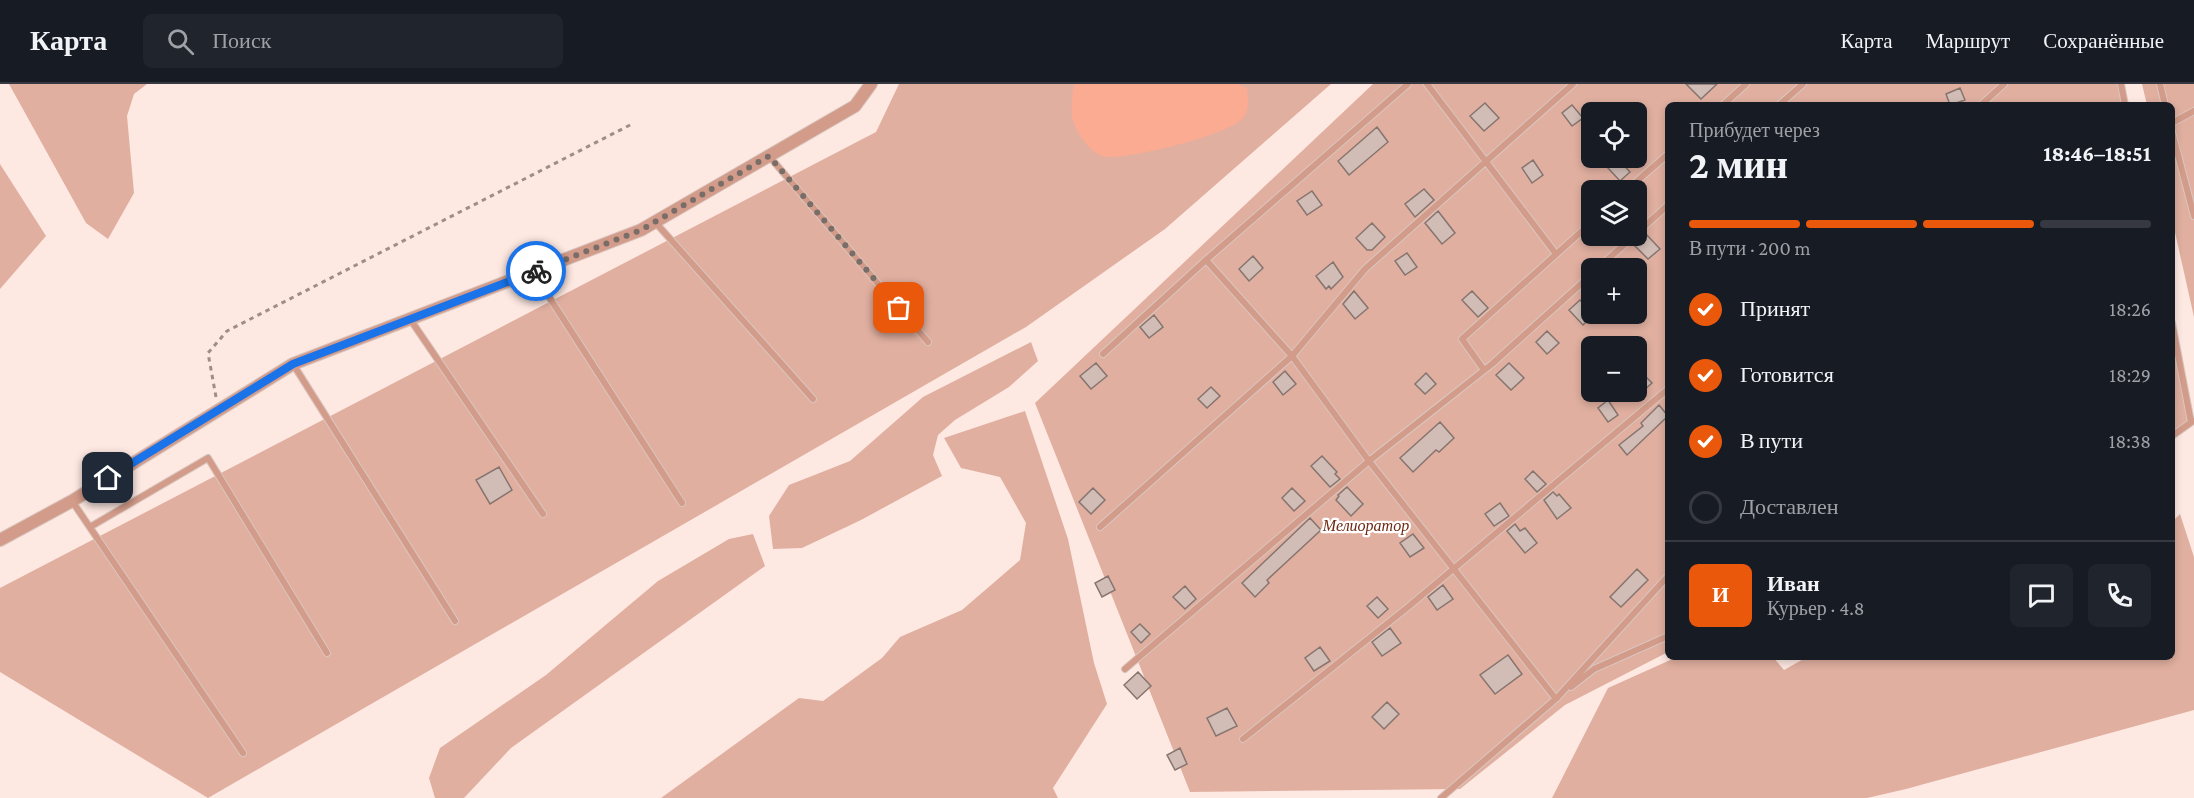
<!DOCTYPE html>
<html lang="ru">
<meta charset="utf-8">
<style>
body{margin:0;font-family:"Crimson Pro",serif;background:#20242c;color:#f1f3f6;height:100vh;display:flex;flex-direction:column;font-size:22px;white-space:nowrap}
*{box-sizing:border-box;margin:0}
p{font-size:20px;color:#9ea1a6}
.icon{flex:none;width:33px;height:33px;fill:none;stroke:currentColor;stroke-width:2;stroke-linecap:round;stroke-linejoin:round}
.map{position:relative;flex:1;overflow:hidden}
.panel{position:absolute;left:1665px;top:18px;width:510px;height:558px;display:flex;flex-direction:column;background:#171b24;border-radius:9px;box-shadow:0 3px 9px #0003}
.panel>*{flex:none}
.tools{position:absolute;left:1581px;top:18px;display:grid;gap:12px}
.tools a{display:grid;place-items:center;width:66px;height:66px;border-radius:9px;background:#171b24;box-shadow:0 3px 9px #0003;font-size:30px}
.pin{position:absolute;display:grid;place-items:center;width:51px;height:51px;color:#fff;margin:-26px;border-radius:12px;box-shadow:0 3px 9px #0006}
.courier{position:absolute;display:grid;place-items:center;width:60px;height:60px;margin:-30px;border:4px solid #1a73e8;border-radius:50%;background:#fff;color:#222;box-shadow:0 2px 8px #0007}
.headline em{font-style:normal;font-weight:700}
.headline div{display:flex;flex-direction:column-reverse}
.headline{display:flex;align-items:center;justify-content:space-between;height:102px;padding:0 24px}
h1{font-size:39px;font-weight:700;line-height:45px}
.bar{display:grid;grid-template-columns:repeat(4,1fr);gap:9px 6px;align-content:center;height:72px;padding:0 24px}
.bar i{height:8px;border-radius:4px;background:#363941}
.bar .current{background:#ea580c}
.bar p{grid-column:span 4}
.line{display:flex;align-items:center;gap:15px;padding:0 24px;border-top:2px solid #363941}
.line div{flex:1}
.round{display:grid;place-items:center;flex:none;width:63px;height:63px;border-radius:9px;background:#20242c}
ol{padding:0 24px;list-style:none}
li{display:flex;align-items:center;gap:18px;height:66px}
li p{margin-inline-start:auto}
li .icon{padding:6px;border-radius:50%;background:#ea580c;color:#fff;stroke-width:4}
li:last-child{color:#9ea1a6}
li i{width:33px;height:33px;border:3px solid #363941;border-radius:50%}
header{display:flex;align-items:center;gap:36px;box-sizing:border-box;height:84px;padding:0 30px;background:#171b24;border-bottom:2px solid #363941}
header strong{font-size:28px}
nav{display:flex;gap:33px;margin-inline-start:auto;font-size:21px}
.search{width:420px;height:54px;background:#20242c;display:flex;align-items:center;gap:15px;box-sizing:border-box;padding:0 21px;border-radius:9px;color:#9ea1a6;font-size:22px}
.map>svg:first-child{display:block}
.green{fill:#e0afa0;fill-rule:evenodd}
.water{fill:#faab92}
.building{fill:#d1bdb6;stroke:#86746e;stroke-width:1.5}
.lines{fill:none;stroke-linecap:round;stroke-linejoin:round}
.service-casing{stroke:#d9c7c0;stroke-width:8}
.minor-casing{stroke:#d9c7c0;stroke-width:14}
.path{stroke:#9d8e89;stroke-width:3;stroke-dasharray:4.5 4.5;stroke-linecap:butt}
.service{stroke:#d39b89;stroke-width:6}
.minor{stroke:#d39b89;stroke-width:12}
.done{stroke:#796d68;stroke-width:6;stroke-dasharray:0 10.8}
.route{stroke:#1a73e8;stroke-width:8}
.labels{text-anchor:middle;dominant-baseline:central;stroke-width:4.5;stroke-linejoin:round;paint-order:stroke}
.park-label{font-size:16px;font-style:italic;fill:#6d2812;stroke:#fff}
</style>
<header>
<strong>Карта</strong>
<div class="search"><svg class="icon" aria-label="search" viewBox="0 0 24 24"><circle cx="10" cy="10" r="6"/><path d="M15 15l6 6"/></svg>Поиск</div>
<nav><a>Карта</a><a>Маршрут</a><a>Сохранённые</a></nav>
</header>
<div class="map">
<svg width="2194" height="714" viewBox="0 0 2194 714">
<rect width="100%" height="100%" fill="#fee9e2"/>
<path class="green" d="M9,0h138l-13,10 -7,22 7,77 -26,46 -22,-16z
M899,0h432l-166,145 -139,98 -818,471 -208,-126v-84l876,-456z
M1373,0h745l5,21h-455v547l-103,53 -105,84 -270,3 -155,-389zM1592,28h44v46h-44zM1592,106h44v46h-44zM1592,184h44v46h-44zM1592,262h44v46h-44z
M2142,0h52v233l-22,-98v-114h-25z
M0,80l46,72 -46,53z
M2172,253l18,86 -18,13z
M1031,258l7,19 -29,26 -54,33 -17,15 -5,20 9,21 -81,44 -59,28 -29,1 -4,-33 20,-31 61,-24 73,-64z
M1025,327l43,128 26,124 13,41 -54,84 5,10h-397l138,-100 24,3 59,-43 18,-21 62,-27 58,-50 6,-37 -26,-46 -39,-9 -17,-30z
M2180,430l14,43v153l-288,79 -39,9h-315l56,-110 69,-31h96l11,13 23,-13h365v-135z
M753,450l12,32 -254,182 -47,50h-29l-6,-20 11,-30 106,-73 112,-94 71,-42z"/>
<path class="water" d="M1074,0h164l9,4c1,10 3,23 -5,31 -16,17 -113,40 -136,38 -16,-2 -32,-27 -34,-41 -1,-10 0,-23 2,-32z"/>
<path class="building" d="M1686,0h31l-16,15z
M1960,4l5,12 -15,5 -4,-11z
M1485,19l14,15 -15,13 -14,-15z
M1572,21l11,13 -11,8 -10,-13z
M1377,43l11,15 -39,33 -11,-14z
M1618,75l12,13 -10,9 -12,-13z
M1533,76l10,15 -11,8 -10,-15z
M1424,105l10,11 -19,17 -10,-13z
M1312,107l10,14 -15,10 -10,-14z
M1438,127l17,22 -13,11 -17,-21z
M1372,139l13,14 -13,13h-5l-11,-12z
M1645,149l15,16 -12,10 -15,-15z
M1407,169l10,14 -12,8 -10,-14z
M1253,172l10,12 -14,13 -10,-12z
M1333,178l10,15 -12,12 -2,-3 -3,3 -10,-13z
M1354,207l14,17 -13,11 -12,-15z
M1472,207l16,17 -10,9 -16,-17z
M1580,216l14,14 -11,11 -14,-15z
M1154,231l9,12 -14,11 -9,-11z
M1547,247l12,12 -12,11 -11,-12z
M1096,279l11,13 -16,13 -11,-13z
M1509,279l15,15 -13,12 -15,-15z
M1636,283l16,16 -16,14z
M1285,287l11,13 -13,11 -10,-13z
M1426,289l10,11 -11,10 -10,-10z
M1211,303l9,9 -13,12 -9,-9z
M1608,316l10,15 -10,7 -10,-14z
M1659,321l9,11 -41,39 -8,-10 24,-19 -2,-3z
M1440,338l14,16 -15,14 -3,-2 -23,22 -13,-14z
M1322,372l15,16 -2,2 5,5 -10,8 -19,-21z
M499,383l13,23 -22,14 -14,-24z
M1533,387l13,13 -9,8 -12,-13z
M1347,403l16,17 -12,12 -15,-16 3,-4 -1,-1z
M1093,404l12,12 -14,14 -12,-12z
M1292,404l13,13 -11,10 -12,-13z
M1553,408l4,4 2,-2 12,14 -14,11 -13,-19z
M1500,419l9,13 -15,10 -9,-12z
M1310,434l11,12 -54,50 2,3 -14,14 -13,-14z
M1515,440l5,7 5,-3 12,15 -12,10 -18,-22z
M1413,450l11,14 -14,9 -10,-14z
M1637,485l11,11 -27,27 -11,-10z
M1108,492l7,14 -13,7 -7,-14z
M1443,501l10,14 -16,11 -9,-13z
M1185,502l11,13 -11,10 -12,-12z
M1377,513l11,12 -10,9 -11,-12z
M1140,540l10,10 -9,9 -10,-11z
M1390,544l11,15 -19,13 -10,-14z
M1320,563l10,14 -16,10 -9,-13z
M1508,571l14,19 -27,20 -15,-19z
M1138,588l13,14 -14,13 -13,-14z
M1387,618l12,12 -15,15 -12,-12z
M1227,624l10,18 -21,10 -9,-18z
M1180,664l7,16 -12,6 -8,-15z"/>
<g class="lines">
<defs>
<path id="service" d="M1427,0l129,170
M2121,0l4,21
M2160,0l5,21
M1723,21l23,-21
M1779,21l24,-21
M1981,21l23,-21
M2172,39l22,-12
M2172,48l22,84
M769,72l159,186
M1627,106l41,-36
M655,138l158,177
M1636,150l32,-29
M1206,176l86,96 77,105 187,238 112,-123
M1598,184l36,-32
M533,188l149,231
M410,235l133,195
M2172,239l19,99
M1103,270l103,-94 202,-176
M293,280l162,257
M1484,286l-22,-31 130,-117
M2172,352l21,-15
M72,417l171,252
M90,443l118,-69 119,195
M1100,443l192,-171 73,-87 208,-185
M1125,585l244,-208 123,-97 100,-90
M1571,603l23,-18 74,-33
M1243,655l165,-132 260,-218
M1441,714l117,-101"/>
<path id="minor" d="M0,456l72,-39 221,-137 348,-134 214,-124 16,-22"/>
</defs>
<use href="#service" class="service-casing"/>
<use href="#minor" class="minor-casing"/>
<path class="path" d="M216,313l-8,-44 19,-22 405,-207"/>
<use href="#service" class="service"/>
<use href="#minor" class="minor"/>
</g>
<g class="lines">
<path class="done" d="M536,187l105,-41 128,-74 130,152"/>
<path class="route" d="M108,394l185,-114 243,-93"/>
</g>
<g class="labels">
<g class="park-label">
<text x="1366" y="441">Мелиоратор</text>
</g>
</g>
</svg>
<div class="tools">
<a><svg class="icon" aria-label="locate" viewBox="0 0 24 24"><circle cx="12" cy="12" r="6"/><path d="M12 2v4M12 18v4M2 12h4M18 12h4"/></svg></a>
<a><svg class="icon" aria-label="layers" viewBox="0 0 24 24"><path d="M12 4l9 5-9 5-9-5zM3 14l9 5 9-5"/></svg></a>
<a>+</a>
<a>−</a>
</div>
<div class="pin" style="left:899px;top:224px;background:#ea580c"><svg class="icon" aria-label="bag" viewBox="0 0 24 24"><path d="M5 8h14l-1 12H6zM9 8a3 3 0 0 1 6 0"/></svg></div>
<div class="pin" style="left:108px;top:394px;background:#1f2937"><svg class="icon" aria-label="home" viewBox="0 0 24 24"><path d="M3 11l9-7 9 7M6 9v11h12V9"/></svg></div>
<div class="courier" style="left:536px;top:187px"><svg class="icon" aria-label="bike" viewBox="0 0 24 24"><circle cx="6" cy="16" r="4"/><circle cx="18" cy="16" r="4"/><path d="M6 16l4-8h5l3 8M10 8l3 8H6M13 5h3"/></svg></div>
<section class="panel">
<div class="headline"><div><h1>2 мин</h1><p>Прибудет через</p></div><em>18:46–18:51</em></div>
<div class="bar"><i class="current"></i><i class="current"></i><i class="current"></i><i></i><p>В пути · 200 m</p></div>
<ol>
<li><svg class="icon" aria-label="check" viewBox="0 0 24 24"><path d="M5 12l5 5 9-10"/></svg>Принят<p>18:26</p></li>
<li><svg class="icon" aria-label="check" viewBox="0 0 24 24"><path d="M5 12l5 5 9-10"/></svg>Готовится<p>18:29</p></li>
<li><svg class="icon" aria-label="check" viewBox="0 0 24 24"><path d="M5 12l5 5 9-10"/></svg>В пути<p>18:38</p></li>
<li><i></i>Доставлен</li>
</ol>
<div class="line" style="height:108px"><b class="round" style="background:#ea580c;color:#fff">И</b><div><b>Иван</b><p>Курьер · 4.8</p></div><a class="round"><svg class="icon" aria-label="chat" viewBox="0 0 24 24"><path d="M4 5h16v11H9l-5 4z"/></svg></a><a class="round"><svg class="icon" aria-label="phone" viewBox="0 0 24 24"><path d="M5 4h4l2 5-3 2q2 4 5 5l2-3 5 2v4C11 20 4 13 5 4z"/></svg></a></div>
</section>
</div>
